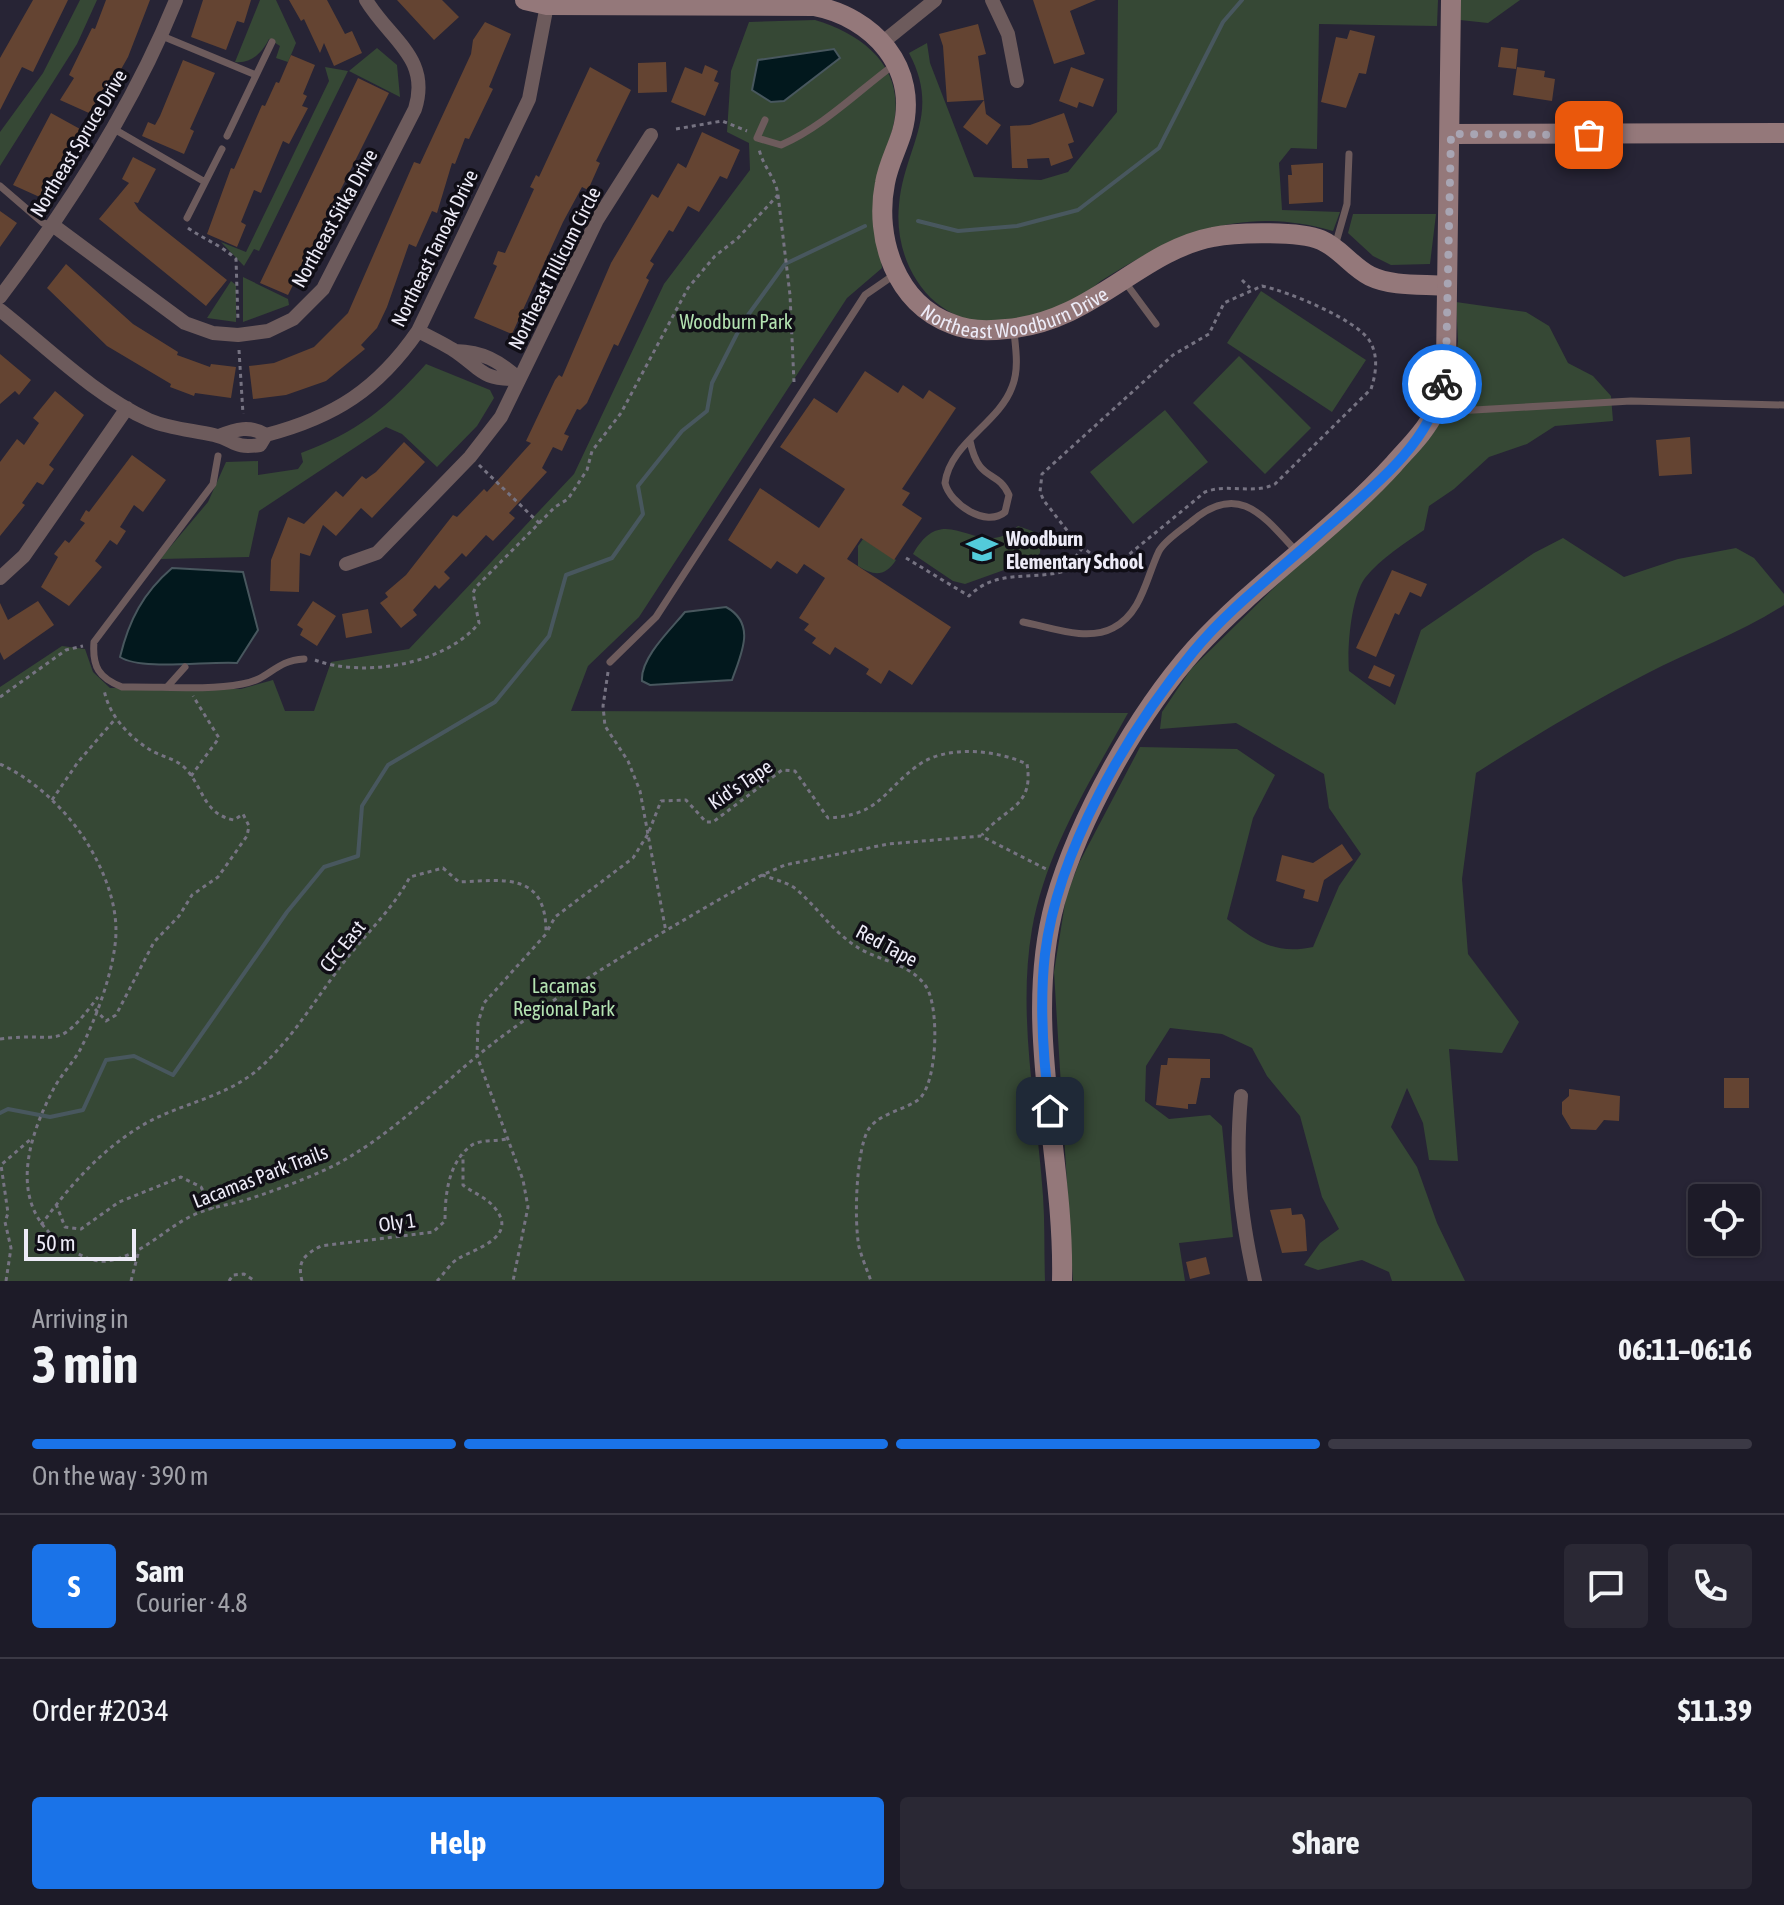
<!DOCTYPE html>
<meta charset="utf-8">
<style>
body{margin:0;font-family:"Asap Condensed",sans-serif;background:#2a2834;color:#f1f3f6;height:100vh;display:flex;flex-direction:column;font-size:30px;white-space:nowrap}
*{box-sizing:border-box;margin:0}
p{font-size:26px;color:#a0a1a8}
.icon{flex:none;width:44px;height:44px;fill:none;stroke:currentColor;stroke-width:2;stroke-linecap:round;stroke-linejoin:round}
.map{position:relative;height:1281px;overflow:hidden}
.drawer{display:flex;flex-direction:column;background:#1d1b28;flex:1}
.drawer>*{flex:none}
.fabs{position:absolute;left:1688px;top:1184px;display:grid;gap:16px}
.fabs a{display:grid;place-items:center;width:72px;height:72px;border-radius:8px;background:#1d1b28;box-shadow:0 2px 6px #0004,0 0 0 2px #3b3945;font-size:40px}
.scale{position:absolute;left:24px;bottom:20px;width:112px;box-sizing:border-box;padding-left:8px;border:4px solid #edebf7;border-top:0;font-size:22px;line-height:28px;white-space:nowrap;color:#edebf7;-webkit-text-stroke:6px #100e16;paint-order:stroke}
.pin{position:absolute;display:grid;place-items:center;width:68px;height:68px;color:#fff;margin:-34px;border-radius:16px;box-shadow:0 4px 12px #0006}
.courier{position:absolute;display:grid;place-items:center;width:80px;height:80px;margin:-40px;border:6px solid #1a73e8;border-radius:50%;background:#fff;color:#222;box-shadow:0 2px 10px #0007}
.summary em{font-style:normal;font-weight:700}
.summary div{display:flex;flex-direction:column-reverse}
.summary{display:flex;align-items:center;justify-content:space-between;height:136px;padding:0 32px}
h1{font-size:52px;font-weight:700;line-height:60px}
.bar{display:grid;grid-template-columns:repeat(4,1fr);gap:12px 8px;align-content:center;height:96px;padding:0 32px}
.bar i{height:10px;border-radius:6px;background:#3b3945}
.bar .on{background:#1a73e8}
.bar p{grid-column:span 4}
.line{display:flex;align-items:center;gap:20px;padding:0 32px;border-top:2px solid #3b3945}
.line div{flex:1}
.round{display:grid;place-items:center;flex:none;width:84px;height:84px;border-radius:8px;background:#2a2834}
.button{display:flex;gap:16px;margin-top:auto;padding:16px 32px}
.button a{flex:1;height:92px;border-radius:8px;background:#1a73e8;color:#fff;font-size:32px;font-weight:700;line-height:92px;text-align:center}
.button a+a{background:#2a2834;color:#f1f3f6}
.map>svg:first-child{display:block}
.green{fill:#364835;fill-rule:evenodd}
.water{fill:#02181d;stroke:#48575e;stroke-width:2}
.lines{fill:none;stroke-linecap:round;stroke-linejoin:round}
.stream{stroke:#48575e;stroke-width:4}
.building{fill:#644432}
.path{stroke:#767382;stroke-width:3;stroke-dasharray:4 4;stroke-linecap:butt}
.lane{stroke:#6d5b5c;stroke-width:7}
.street{stroke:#6d5b5c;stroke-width:14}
.secondary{stroke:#94787a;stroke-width:20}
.done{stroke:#a8a5b3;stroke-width:8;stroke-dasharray:0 14.4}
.route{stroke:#1a73e8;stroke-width:10}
.labels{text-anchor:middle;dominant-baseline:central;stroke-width:7;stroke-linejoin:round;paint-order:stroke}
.street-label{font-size:20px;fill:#edebf7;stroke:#100e16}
.park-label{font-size:20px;fill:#b3e2b1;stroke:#100e16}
.poi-label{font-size:20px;font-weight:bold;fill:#edebf7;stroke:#100e16;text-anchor:start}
</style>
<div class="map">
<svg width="1784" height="1281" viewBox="0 0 1784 1281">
<rect width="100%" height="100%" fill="#272435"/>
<path class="green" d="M80,0h17l-20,44 -77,122v-34l43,-59z
M260,0h16l20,43 -8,19 -12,-4 4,-12 -11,-7c-7,14 -18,25 -34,23z
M1118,0h320l-1,26 -118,-2 -2,125 -26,-1 -12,15 3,47 58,2 -7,19c-89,-26 -154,1 -229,48 -9,5 -15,14 -24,19 -22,14 -61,24 -87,24 -62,2 -100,-59 -94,-117 5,-58 43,-90 10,-152l18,-10 3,20 44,114 67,3 27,-8 49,-60z
M1460,0h60l-32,23 -28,-3z
M815,20c50,15 92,49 78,107 -6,23 -15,43 -19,66 -3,23 6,52 8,75l-35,30 -208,319 -51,49 -17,45 557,2c-38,69 -82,137 -96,216 -15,88 5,178 11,267 2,28 1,57 2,85h-1045v-594l62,-41 23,3 8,23 17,16 131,1 32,-9 12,31h29l17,-49 78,-13 165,-175 90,-190 86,-114 -1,-27 -22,-11 4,-61 18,-49zM834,49l5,9 -55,43 -13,1 -19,-12 6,-30z
M377,48l20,17 3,32 -51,-26z
M325,67l23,4 -89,180 -5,-2 -10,17 -23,-24 25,10 83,-171z
M1353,214h83l-6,50 -39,1 -18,-9 -25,-23z
M243,277l45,22 1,6 -46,17z
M231,281l5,4v37l-29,-4z
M1261,291l105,69 -34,52 -105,-69z
M1456,302l70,10 23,14 19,37 25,13 18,20 2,25 -58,5 -28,18 -38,13 -35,32 -25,17 -5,24c-20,14 -43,28 -59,48 -14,19 -18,70 -16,93l46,34 26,-75 113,-77 29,-15 61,39 54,-18 58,-11 18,10 30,36v11c-43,28 -92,45 -138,69 -58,30 -114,63 -170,99l-14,106 6,75 51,68 -17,31 -53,-4 9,112 -29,-1 -6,-37 -16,-35 -16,39 26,40 20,56 28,58h-73l-3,-9 -27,-12 -44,10 -14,-5 16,-22 19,-14 -17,-32 -22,-81 -33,-40 -15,-28 -30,-14 -52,-6 -24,38 -1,35 24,18 41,-4 12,11 11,111 -54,6 6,38h-112l-19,-309 12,-75 13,-34 61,-116 97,2 38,26 -22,43 -26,101c29,22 48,36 86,28l26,-61 22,-32 -32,-46 -5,-34 -88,-51 -76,6 2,-17 29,-43 234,-229 30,-76 3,-23z
M1239,356l72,72 -46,46 -72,-71z
M426,364l64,26 4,8 -17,28 -40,41 -35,-33 -16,-7 -127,84 -10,46 -89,2 48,-57 18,-40 32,-1v14l40,-6 5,-7 -2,-9c56,-21 86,-45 125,-89z
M1165,410l43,52 -75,62 -43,-52z
M1018,526l17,6 6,10 -1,11 -5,6 -70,25 -12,-3 -40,-27c33,-59 65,10 105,-28z
M863,539l33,21c-11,17 -22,16 -38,6v-20z"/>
<path class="water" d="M834,49l6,9 -56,43 -13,1 -19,-12 6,-30z
M172,568l71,4 15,58 -21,33c-30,-2 -95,8 -117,-6 9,-37 23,-64 52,-89z
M726,607c31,17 15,47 6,73l-82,5 -8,-4c-2,-23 29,-52 43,-69z"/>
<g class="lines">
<path class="stream" d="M918,221l40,10 59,-5 61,-16 81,-62 64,-126 19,-22
M0,1113l8,-4 42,8 33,-7 23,-50 28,-4 39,19 114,-163 37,-45 34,-11 4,-50 26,-41 107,-63 54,-66 17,-61 46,-17 31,-44 -5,-28 44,-55 25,-20 5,-28 31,-61 42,-58 80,-38"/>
</g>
<path class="building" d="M33,0h35l-35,72 -11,-5 -22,43v-52z
M106,0h44l-22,57 -21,37 -5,-2 -13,21 -29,-13 14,-22 -5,-3 23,-47 3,1z
M203,0h48l-7,23 -7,-2 -11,29 -35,-13z
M289,0h38l18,34 7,-3 10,22 -28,13 -10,-23 -4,10 -16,-34 -3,2z
M397,0h45l17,17 -25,23z
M1033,0h63l-26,11 15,43 -31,10z
M485,22l26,12 -22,53 4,2 -24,50 -4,-1 -10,26 -3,-1 -15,50 -5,-2 -16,36 -7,-3 -22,63 -10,21 -16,17 4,4 -39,32 -40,14 -33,4 -4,-33 25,-3 40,-16 34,-34 66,-151 6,2 51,-110 2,-14z
M978,24l8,30 -8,2 8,58 15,11 -14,20 -24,-18 21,-27 -37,2 -4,-56 -4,-12z
M1350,30l25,6 -9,38 -7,-1 -13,35 -25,-6 15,-65 11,2z
M1501,47l17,2 -2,20 -18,-2z
M291,55l24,10 -12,29 4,2 -5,10 6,2 -19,36 -6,-3 -22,52 -7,-3 -13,32 5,3 -9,22 -30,-13 24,-66 3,1 28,-64 3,1 11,-24 3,1z
M183,60l32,13 -25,56 4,2 -10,23 -42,-18 6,-14 7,3 5,-9z
M666,62l1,30 -29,1v-30z
M705,65l13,6 -4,10 5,2 -14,33 -34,-14 14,-35 17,7z
M590,67l41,23 -35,71 4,2 -12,27 -6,-3 -19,35 -51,112 -38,-16 23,-52 -4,-2 5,-13 7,2 29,-64 -4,-2 6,-12 3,2z
M1071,67l33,12 -11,28 -14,-5 -2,6 -18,-7z
M1517,67l28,4 -1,6 11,2 -3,22 -39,-6z
M358,78l31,15 -101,202 -28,-12z
M51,113l29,16 -36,70 -31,-14z
M1064,113l10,29 -6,2 5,14 -22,8 -2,-8 -22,1 1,9h-16l-2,-42 20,-1z
M702,132l38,18 -13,29 -7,-3 -21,36 -11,-6 -15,26 -4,-2 -19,31 4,3 -8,14 3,2 -31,66 -4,-2 -27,59 -7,7 -3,-1 -13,25 5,2 -7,15 -9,-4 -11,21 5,4 -38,41 6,5 -22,23 -7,-6 -20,22 -4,-4 -18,19 6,6 -11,11 -4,-4 -22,25 4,5 -16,13 -21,-25 8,-6 -3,-4 21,-18 47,-60 4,2 27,-28 3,3 44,-49 -5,-2 29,-61 4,-5 3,2 49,-114 41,-69 6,4 20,-35 8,5z
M133,157l23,12 -18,34 -4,-1 5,8 88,70 -21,26 -107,-87 30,-36 -7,-4z
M1323,163v39l-34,2 -1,-29h4l-1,-10z
M0,211l17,12 -17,24z
M66,264l67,60 45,28 -1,3 33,12 1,-3 25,3 -5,31 -36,-5 -1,3 -24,-9 1,-3 -64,-38 -60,-58z
M0,354l31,26 -12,15 -4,-4 -15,13z
M865,371l33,22 5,-8 20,14 6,-9 27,18 -54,81 8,4 -8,12 20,13 -28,42 -33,-22 -14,21 104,68 -39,58 -23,-15 -8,14 -15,-10 3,-5 -34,-22 -5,8 -18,-12 4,-5 -12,-8 5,-6 -10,-6 26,-40 -21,-14 -7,10 -20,-13 -6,8 -43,-29 32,-52 59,40 26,-39 -65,-42 34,-49 23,15z
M55,391l29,24 -35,50 5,4 -11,16 -6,-3 -15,21 3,2 -25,31v-74l17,-23 7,6 15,-22 -6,-5z
M1690,437l2,37 -33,2 -3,-36z
M404,442l21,20 -53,56 -11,-10 -25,28 -13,-11 -13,31 -10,-3 -1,39 -29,-1 1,-31 17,-43 16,7 32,-33 7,6 19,-21 4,3 10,-7z
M132,455l34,25 -23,32 -9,-7 -14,22 6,4 -9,14 -7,-5 -15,21 7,6 -33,39 -28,-19 17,-30 -4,-3 11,-14 4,3 16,-20 -5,-3 6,-10 3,2z
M1392,570l35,14 -6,13 -11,-5 -11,23 -4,-2 -19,44 -20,-9z
M38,601l16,24 -50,35 -4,-8v-49l8,17z
M313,601l23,15 -19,30 -17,-11 3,-6 -6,-4z
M368,609l4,24 -26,5 -4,-24z
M1374,665l21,10 -5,12 -22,-9z
M1342,844l11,16 -29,20 -6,22 -15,-4 2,-8 -29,-9 6,-26 31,8z
M1168,1058l42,1v19h-9l-5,26h-8v5l-32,-4 5,-40h6z
M1724,1078h25v30h-25z
M1569,1089l51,7 -1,25 -15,-1 -8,10 -25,-1 -9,-15v-12l7,-6z
M1291,1208l1,7 10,-1 3,6 2,31 -25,2 -12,-43z
M1206,1257l4,17 -20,5 -4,-17z"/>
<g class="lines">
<path class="path" d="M676,129l46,-8 25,10
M778,195l12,100 4,87
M188,228c17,12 33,17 48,31l2,62
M1242,280l8,8
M1262,286c25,5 93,33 107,54 10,15 7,34 2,49l-96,95c-22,11 -47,-1 -70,8l-84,69c-34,6 -58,-38 -77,-60l-4,-9 2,-18 131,-119 36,-21 15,-31z
M239,350l4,64
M479,465l61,59
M906,558l63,38c28,-28 62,-15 96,-25l18,-24
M315,660c48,18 130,5 164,-37l-6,-30 3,-6 79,-80 13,-8 19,-29 5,-19 29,-38 67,-125 27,-32 23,-18 40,-43c-2,-17 -15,-28 -19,-46
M608,672l-5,34 2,20 23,35 12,30 26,141
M0,697l66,-47 17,-4
M0,764c35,16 65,45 86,77 19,31 34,68 29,104 -4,33 -20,76 -35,105 -8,14 -20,26 -27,40 -27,52 -45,116 10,154 12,9 29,19 44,17 36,-5 59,-35 91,-48 17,-7 36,-9 54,-15 27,-9 57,-20 83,-33 63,-33 112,-88 169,-130 82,-60 171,-110 258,-160l23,-10 103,-21 93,-8 67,34
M191,776l28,-38 -26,-42
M52,800l26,-38 38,-44
M762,875c11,4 25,7 34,14 22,19 36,42 61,58 22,14 52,16 68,38 15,19 13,100 -7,115 -16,11 -42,14 -51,32 -11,24 -13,89 -8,115 3,11 8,23 12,34
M548,930l7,-13 78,-59 15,-24 13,-33 25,-1 20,22h7l69,-52 13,1 33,47c52,-3 54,-26 89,-52 30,-22 79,-16 110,-2 7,43 -20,42 -45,71
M95,1009l11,12 10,-6 38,-73 25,-26 13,-21 26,-18 29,-41 2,-10 -6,-12 -9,6c-31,-6 -30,-32 -49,-52 -9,-9 -22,-11 -33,-17 -22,-13 -44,-36 -48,-62
M0,1039c62,-8 55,15 98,-42
M56,1204l9,23 16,2 38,-27 62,-25 20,10 12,22
M41,1225c30,-41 63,-79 109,-104 35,-18 73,-24 105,-49 37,-31 62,-76 92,-114 22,-27 46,-50 63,-81l33,-9 16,14c46,-2 88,-10 87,52l-62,69 -6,20 -1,33 46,124 5,27 -15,74
M6,1281l5,-33 -6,-26 3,-9 -7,-48 31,-27
M131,1281l8,-31
M229,1281l4,-6 11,-1 11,7
M302,1281c-5,-20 2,-26 19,-35l112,-14 12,-11c0,-26 3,-59 27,-76 9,-6 26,-3 37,-7
M437,1281c7,-7 14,-19 22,-23 19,-10 60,-22 35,-51 -8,-10 -21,-14 -31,-22v-30"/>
<path class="lane" d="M162,36l94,39
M765,120l-8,18 24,7c43,-19 76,-53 114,-81
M114,129l91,53
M227,136l45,-94
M0,186l43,37 8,2
M187,218l35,-69
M1335,246l12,-42 2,-50
M1125,282l31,42
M1439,412l192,-11 153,4
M970,441c9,43 27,27 39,54l-4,17c-19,16 -55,-8 -60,-29 5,-40 54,-60 67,-96 7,-17 4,-37 2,-55
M218,456l-5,28 -119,158c-2,25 5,36 28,45 39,-1 82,4 120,-3 30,-5 31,-23 62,-25
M1023,622c27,5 64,20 90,6 29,-15 33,-50 46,-77 6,-11 22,-21 32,-29 47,-41 72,-7 105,29
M610,662l46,-45 209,-322 29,-20
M168,686l17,-19"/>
<path class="street" d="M992,0l16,34 9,47
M883,42l52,-42
M54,226l131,97 28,10 25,2 30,-4 25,-12 30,-30 92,-180c16,-51 -25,-69 -49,-109
M0,297c69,-91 133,-191 176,-297
M0,310c47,37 94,85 149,110 21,9 43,10 65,15 22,5 18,14 46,10l6,-10
M418,331c12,6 24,12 34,18 30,19 26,31 67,30
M455,351c28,1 43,9 64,28
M219,436c17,-7 31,-11 47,-1 69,-18 112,-46 152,-104l111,-232 18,-94
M346,564l31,-11 93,-96 31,-40 96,-197 54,-85
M0,578l24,-22 103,-148
M1241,1096c-6,70 -1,117 14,185"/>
<g class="secondary">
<path id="s1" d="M525,0l22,5 267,1c59,11 106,62 88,126 -5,17 -14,33 -17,51 -11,55 11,121 67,141 16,7 36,7 54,5 87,-7 133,-78 207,-92 23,-5 87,-6 108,3 19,8 31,27 49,36 23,11 52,8 77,10"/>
<path d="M1451,134l333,-1"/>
<path d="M1062,1281c3,-126 -41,-254 -7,-379 24,-84 82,-188 140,-253 61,-67 138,-118 199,-185 14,-16 32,-33 41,-53 6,-14 8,-31 11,-47l5,-364"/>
</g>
</g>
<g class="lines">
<path class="done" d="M1442,384l4,-20 5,-230 138,1"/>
<path class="route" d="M1050,1111c-7,-52 -11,-105 -5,-157 13,-104 82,-222 148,-302 35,-43 83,-79 124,-116 47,-42 112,-88 125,-152"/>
</g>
<defs>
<symbol id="school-bare" viewBox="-9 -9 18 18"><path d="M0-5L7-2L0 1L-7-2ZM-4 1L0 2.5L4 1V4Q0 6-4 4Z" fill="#53cbdb" stroke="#100e16" stroke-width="2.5" paint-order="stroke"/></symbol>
</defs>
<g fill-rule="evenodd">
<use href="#school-bare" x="960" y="527" width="44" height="44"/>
</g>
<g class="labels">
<g class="street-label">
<text transform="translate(78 143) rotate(-59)">Northeast Spruce Drive</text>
<text transform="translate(334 218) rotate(-61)">Northeast Sitka Drive</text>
<text transform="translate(434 248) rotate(-64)">Northeast Tanoak Drive</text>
<text transform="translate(554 268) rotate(-63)">Northeast Tillicum Circle</text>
<text stroke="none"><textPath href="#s1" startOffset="752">Northeast Woodburn Drive</textPath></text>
<text transform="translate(740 784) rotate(-34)">Kid's Tape</text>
<text transform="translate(887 945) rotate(28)">Red Tape</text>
<text transform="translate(342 946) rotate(-51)">CFC East</text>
<text transform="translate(260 1176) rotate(-21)">Lacamas Park Trails</text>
<text transform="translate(397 1222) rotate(-8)">Oly 1</text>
</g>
<g class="park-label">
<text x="736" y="321">Woodburn Park</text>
<text x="564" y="985">Lacamas<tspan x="564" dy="23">Regional Park</tspan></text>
</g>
<g class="poi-label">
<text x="1006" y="538">Woodburn<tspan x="1006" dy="23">Elementary School</tspan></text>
</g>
</g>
</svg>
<div class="fabs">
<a><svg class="icon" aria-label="locate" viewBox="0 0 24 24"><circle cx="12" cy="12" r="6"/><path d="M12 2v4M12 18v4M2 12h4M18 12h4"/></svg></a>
</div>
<div class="scale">50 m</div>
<div class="pin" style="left:1589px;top:135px;background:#ea580c"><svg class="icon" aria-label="bag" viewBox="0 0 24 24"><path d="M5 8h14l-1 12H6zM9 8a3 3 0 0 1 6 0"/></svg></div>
<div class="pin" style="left:1050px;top:1111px;background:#1f2937"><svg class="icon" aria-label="home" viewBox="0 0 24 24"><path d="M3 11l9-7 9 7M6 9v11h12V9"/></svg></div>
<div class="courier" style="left:1442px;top:384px"><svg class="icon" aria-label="bike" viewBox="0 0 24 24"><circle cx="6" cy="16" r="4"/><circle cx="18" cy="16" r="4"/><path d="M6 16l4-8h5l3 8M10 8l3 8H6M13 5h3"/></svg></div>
</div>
<section class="drawer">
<div class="summary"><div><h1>3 min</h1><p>Arriving in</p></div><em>06:11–06:16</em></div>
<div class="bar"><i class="on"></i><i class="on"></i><i class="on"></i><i></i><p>On the way · 390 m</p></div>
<div class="line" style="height:144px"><b class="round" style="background:#1a73e8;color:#fff">S</b><div><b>Sam</b><p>Courier · 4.8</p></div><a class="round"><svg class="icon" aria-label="chat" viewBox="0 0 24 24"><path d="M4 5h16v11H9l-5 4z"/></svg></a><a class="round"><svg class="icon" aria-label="phone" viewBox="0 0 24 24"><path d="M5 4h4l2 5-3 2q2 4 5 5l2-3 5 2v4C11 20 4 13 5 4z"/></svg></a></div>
<div class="line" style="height:104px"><div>Order #2034</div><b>$11.39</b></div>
<div class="button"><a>Help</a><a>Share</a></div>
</section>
